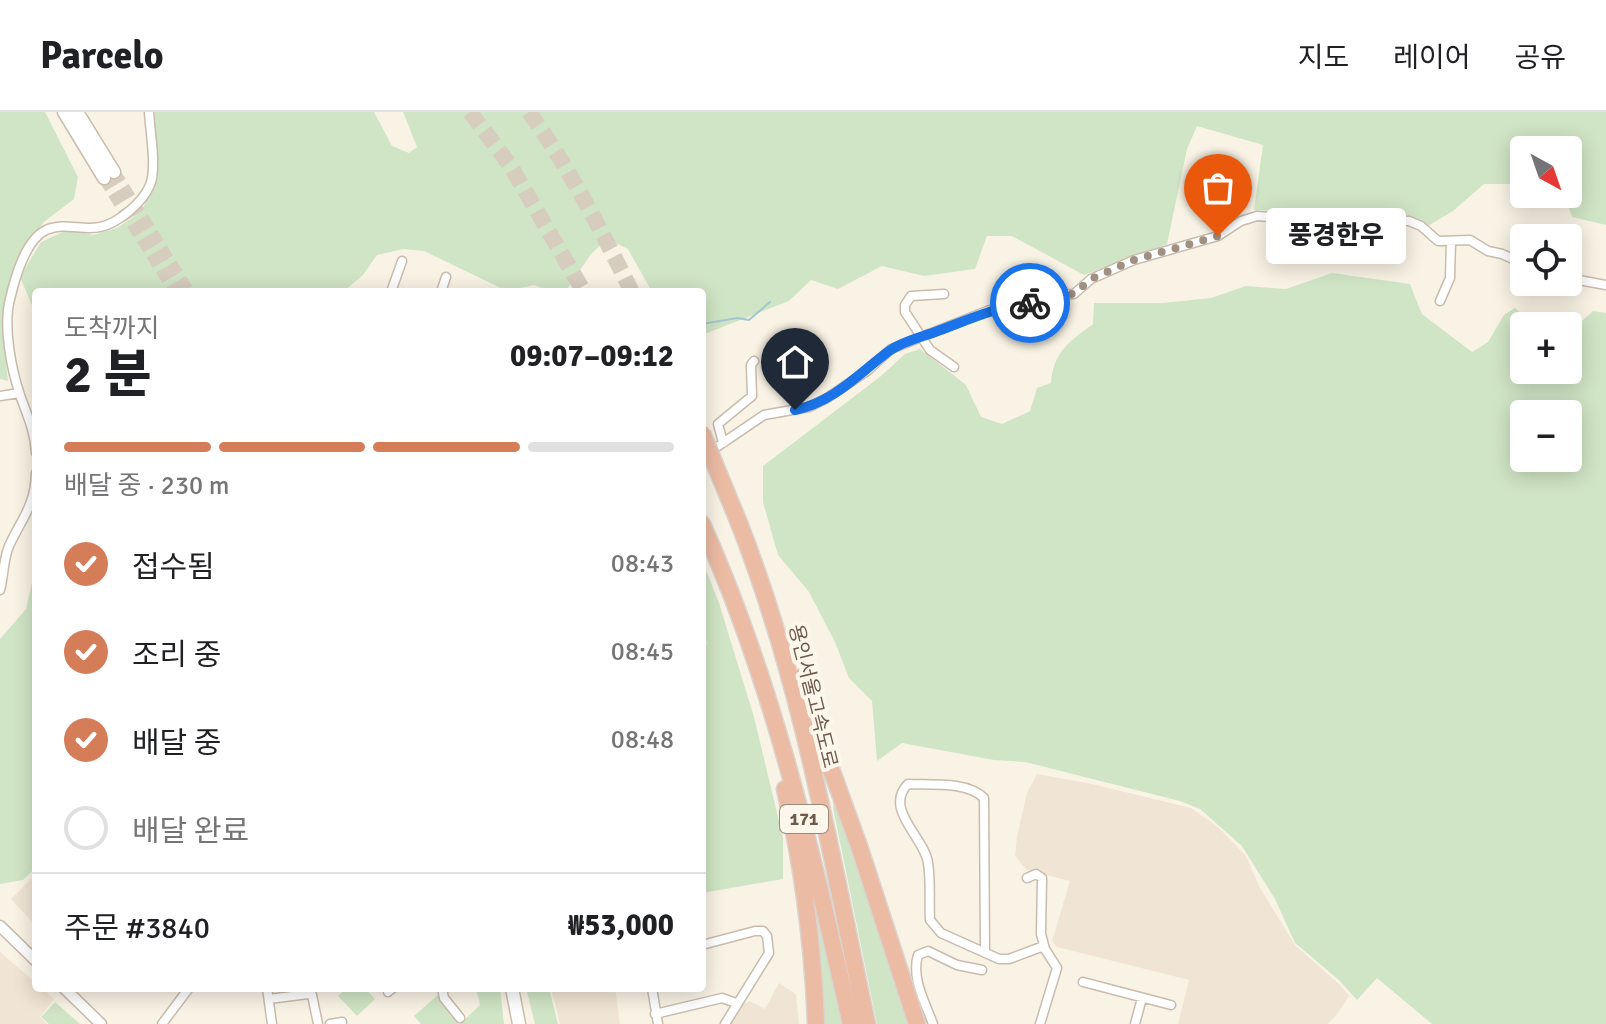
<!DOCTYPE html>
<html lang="ko">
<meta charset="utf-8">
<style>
body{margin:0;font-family:Signika,"Noto Sans KR",sans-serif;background:#f2f2f2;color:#202124;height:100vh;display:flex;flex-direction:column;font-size:30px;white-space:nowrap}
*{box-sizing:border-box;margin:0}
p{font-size:26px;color:#757577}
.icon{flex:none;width:44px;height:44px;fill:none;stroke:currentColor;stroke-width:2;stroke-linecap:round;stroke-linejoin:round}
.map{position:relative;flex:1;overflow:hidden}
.panel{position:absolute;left:32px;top:176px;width:674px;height:704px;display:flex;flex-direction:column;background:#fff;border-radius:8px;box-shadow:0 4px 20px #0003}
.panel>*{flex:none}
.needle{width:52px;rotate:140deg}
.fabs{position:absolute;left:1510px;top:24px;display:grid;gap:16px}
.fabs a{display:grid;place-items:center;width:72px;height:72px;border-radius:8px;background:#fff;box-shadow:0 4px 20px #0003;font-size:40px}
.pin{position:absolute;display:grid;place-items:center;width:68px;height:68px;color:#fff;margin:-82px -34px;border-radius:50% 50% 50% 0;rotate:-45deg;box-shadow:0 0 8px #0007}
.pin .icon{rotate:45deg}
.courier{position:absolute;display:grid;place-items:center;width:80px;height:80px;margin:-40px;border:6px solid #1a73e8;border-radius:50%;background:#fff;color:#222;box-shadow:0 2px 10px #0007}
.bubble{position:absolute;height:56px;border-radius:8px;background:#fff;box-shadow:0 4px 20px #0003;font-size:26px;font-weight:800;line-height:56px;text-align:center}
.overview em{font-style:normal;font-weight:800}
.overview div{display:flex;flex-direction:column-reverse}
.overview{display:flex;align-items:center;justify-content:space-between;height:136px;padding:0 32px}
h1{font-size:52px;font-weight:800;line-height:60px}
.bar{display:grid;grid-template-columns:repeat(4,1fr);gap:12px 8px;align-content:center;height:96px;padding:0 32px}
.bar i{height:10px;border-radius:6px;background:#e0e0e0}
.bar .on{background:#d57c58}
.bar p{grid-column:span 4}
.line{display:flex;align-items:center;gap:20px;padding:0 32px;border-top:2px solid #e0e0e0}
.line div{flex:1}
ol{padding:0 32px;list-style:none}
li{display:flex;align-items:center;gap:24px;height:88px}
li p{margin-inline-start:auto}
li .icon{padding:8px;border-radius:50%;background:#d57c58;color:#fff;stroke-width:4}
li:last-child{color:#757577}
li i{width:44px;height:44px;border:4px solid #e0e0e0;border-radius:50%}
header{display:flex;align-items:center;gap:48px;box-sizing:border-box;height:112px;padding:0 40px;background:#fff;border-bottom:2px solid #e0e0e0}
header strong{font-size:38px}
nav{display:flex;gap:44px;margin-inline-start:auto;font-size:28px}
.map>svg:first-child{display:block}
.residential{fill:#f0e5d4}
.green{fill:#d0e5c5;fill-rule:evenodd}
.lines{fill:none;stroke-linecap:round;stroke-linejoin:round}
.stream{stroke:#a3c7d1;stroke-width:2}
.secondary-tunnel{stroke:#d6cdbf;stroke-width:12;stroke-dasharray:12 6;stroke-linecap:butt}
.motorway-tunnel{stroke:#d6cdbf;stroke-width:16;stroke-dasharray:16 8;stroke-linecap:butt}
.minor-casing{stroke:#c9bbad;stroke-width:11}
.tertiary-casing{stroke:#c9bbad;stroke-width:13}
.secondary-casing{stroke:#ccbcab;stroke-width:15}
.motorway-casing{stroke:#dad4d1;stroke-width:19}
.minor{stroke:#fff;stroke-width:8}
.tertiary{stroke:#fff;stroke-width:10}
.secondary{stroke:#fff;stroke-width:12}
.motorway{stroke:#ecbba3;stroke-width:16}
.motorway-bridge-casing{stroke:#dad4d1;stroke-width:19;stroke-linecap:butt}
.motorway-bridge{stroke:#ecbba3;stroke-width:16}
.done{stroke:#9f9082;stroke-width:8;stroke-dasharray:0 14.4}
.route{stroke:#1a73e8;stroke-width:10}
.labels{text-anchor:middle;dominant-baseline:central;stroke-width:8;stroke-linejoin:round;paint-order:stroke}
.shield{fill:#fdf7eb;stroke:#9a8a7c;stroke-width:2}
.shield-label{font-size:18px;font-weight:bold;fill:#6f5b4d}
.street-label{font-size:20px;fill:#6f5b4d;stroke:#fdf7eb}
</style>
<header>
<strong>Parcelo</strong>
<nav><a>지도</a><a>레이어</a><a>공유</a></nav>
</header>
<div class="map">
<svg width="1606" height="912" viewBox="0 0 1606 912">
<rect width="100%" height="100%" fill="#f9f3e5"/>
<path class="residential" d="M1037,662l55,10 99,24 27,19 28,29 14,32 35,57 45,40 9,11 -14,21 -8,7h-149l11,-44 -132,-33 -5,-6 18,-60 -43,-11 -12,-14 2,-20 10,-43z
M36,762v52l-25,-27z
M0,840l36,31v5h6l12,11 -14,18 7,7h-47z
M779,871l17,11 3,30h-69l11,-19 9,-4 15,8z
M551,876h64l5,36h-60z"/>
<path class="green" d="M0,0h45l33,65 -4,22 -30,23 -15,18 -17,34 -10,48 6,59 -8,-2z
M155,0h219l18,34 17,7 8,-6 -14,-35h1203v113l-34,-8 -8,-23h4v-44h-44v34h-40l-31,27 -25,15 -23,-10 -151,-6 9,-65 -66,-19 -10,23 -20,95 -83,31 -72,-39h-25l-12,33 -51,7 -42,-10 -44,23 -27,-9 -22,21 -82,32h-5v-41h-50l-24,-43 -21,-10 -16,15 -26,38h-13l-18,-7 -27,6 -83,-40 -21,-2 -26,6 -14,20 -20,17 -41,-2 -2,2h-264v23l-16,-38 21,-35 28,-13 24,6 24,-7 24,-16 15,-32z
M1332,161l78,11 12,30 50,38 16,-10 16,-27 11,-7 21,18h-12v44h44v-42h6l19,-17 13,2v711h-174l-55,-46 -20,22 -17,-19 -45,-38 -20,-44 -33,-53 -42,-37 -20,-8 -155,-39 -31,-2 -92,-17 -25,18 -5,-60 -23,-23 -14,-36 -26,-50 -31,-37 -15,-53v-36l118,-90 24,-22 15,-5 46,36 15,32 21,7 28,-13 7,-23 14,-5c2,-31 19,-42 42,-59l1,-21h69l48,-5 35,-12 40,3zM1524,302h44v44h-44z
M702,448l17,43 35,114 29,121v41l-81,14v-246l5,-3 -5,-22z
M36,453v302l-13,13 -23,4v-245l26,-30z
M834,689l75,223h-32l-44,-216z
M797,714l46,198h-23z
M347,876h18l10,11 -18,17 -19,-20z
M476,876h24l4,36h-44l20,-19z
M526,876h23l9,36h-23z
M439,882l2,8 19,20 -3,2h-36l-7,-8z
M55,890l25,22h-31l-8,-7z"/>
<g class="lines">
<path class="stream" d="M702,212l35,-6 12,2 21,-18"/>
<path class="secondary-tunnel" d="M114,60l75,120
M104,66l71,114"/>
<path class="motorway-tunnel" d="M470,0l40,53 74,127
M529,0c41,57 72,118 103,180"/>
<defs>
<path id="minor" d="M1568,166l38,7
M391,180l11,-31
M441,180l5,-15
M944,182l-33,2 -6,9v7l25,38 24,17
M1440,189l10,-23 1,-37
M0,284l19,-3
M723,331l-5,-19 34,-28 -1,-31 3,-4
M36,341c-1,-22 -9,-38 -16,-58 -9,-27 -17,-69 -10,-96 5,-21 15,-59 36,-69 18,-8 37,1 54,-3 19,-4 43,-25 50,-42 7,-17 0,-54 -1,-73
M702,345l62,-42 45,-8 18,-9 40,-27 24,-22 96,-38 17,-5 27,-3 19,-8 24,-1 17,-15 43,-19 84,-24 23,-15 16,-5 49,4 103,1 12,5 17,15 32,-1 18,11 14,3 22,10
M0,478c4,-14 3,-30 9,-44 13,-28 26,-40 27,-73
M1027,766l9,-4 6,4 -1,56 4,15
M702,833l53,-14h8l4,5 2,17 -44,71
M985,841l-1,-155c-17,-17 -53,-13 -76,-14 -25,25 17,54 20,79 3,18 1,39 2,57l11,13 58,26h10l32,-12 4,2 12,19 -17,56
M1083,870l88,23
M267,876l5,36
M442,876l2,10 16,20
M652,876l6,36
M388,880l5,-4
M269,887l39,-5 4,1 6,29
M655,902l67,-16 14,5
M162,912l27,-36
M330,912l12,-2
M933,912c-8,-22 -22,-46 -15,-69l10,-4 29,14 25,5
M1135,912l7,-26"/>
<path id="tertiary" d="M0,814l36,35
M64,876l37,36"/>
<path id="secondary" d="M64,0l40,66
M77,0l37,60
M512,876l7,36"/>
<path id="motorway" d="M739,411c63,160 92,333 128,501
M702,412c72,160 110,330 149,500
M798,566l61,168 58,178
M785,677c18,78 28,156 31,235"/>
</defs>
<use href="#minor" class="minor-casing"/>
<use href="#tertiary" class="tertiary-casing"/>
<use href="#secondary" class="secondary-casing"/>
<use href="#motorway" class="motorway-casing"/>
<use href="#minor" class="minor"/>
<use href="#tertiary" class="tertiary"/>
<use href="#secondary" class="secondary"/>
<use href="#motorway" class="motorway"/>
<defs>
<path id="motorway-bridge" d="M702,321l37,90"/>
</defs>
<use href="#motorway-bridge" class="motorway-bridge-casing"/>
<use href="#motorway-bridge" class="motorway-bridge"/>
</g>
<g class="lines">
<path class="done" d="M1030,191l20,-8 24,-1 17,-15 43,-19 84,-24"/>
<path class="route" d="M795,298c39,-8 63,-36 94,-59 12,-9 32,-14 46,-19 33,-12 60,-25 95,-29"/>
</g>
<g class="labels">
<rect class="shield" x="780" y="693" width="48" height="28" rx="6"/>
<g class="shield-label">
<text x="804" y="707">171</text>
</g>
<g class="street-label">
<text transform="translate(813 584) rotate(76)">용인서울고속도로</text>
</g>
</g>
</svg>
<div class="fabs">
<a><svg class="needle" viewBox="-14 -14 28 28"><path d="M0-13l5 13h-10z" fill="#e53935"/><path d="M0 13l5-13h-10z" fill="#757577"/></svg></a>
<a><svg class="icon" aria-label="locate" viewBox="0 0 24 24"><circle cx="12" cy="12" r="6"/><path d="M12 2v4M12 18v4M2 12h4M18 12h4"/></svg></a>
<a>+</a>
<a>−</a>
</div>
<div class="pin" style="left:1218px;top:124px;background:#ea580c"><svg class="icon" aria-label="bag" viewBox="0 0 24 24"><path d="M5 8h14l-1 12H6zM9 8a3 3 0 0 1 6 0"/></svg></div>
<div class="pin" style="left:795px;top:298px;background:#1f2937"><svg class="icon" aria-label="home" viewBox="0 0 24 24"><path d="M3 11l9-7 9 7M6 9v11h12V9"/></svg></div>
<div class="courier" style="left:1030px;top:191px"><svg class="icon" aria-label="bike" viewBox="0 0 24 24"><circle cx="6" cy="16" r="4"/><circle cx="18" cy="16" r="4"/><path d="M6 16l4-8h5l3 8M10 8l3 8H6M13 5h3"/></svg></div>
<div class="bubble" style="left:1266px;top:96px;width:140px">풍경한우</div>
<section class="panel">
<div class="overview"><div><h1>2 분</h1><p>도착까지</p></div><em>09:07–09:12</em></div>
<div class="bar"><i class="on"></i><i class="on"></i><i class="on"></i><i></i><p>배달 중 · 230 m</p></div>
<ol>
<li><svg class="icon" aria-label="check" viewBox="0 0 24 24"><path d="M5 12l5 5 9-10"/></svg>접수됨<p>08:43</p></li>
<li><svg class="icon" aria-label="check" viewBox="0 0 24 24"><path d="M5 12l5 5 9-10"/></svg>조리 중<p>08:45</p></li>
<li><svg class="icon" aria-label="check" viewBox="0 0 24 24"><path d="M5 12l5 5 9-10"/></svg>배달 중<p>08:48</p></li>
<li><i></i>배달 완료</li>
</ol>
<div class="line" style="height:104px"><div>주문 #3840</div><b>₩53,000</b></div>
</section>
</div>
